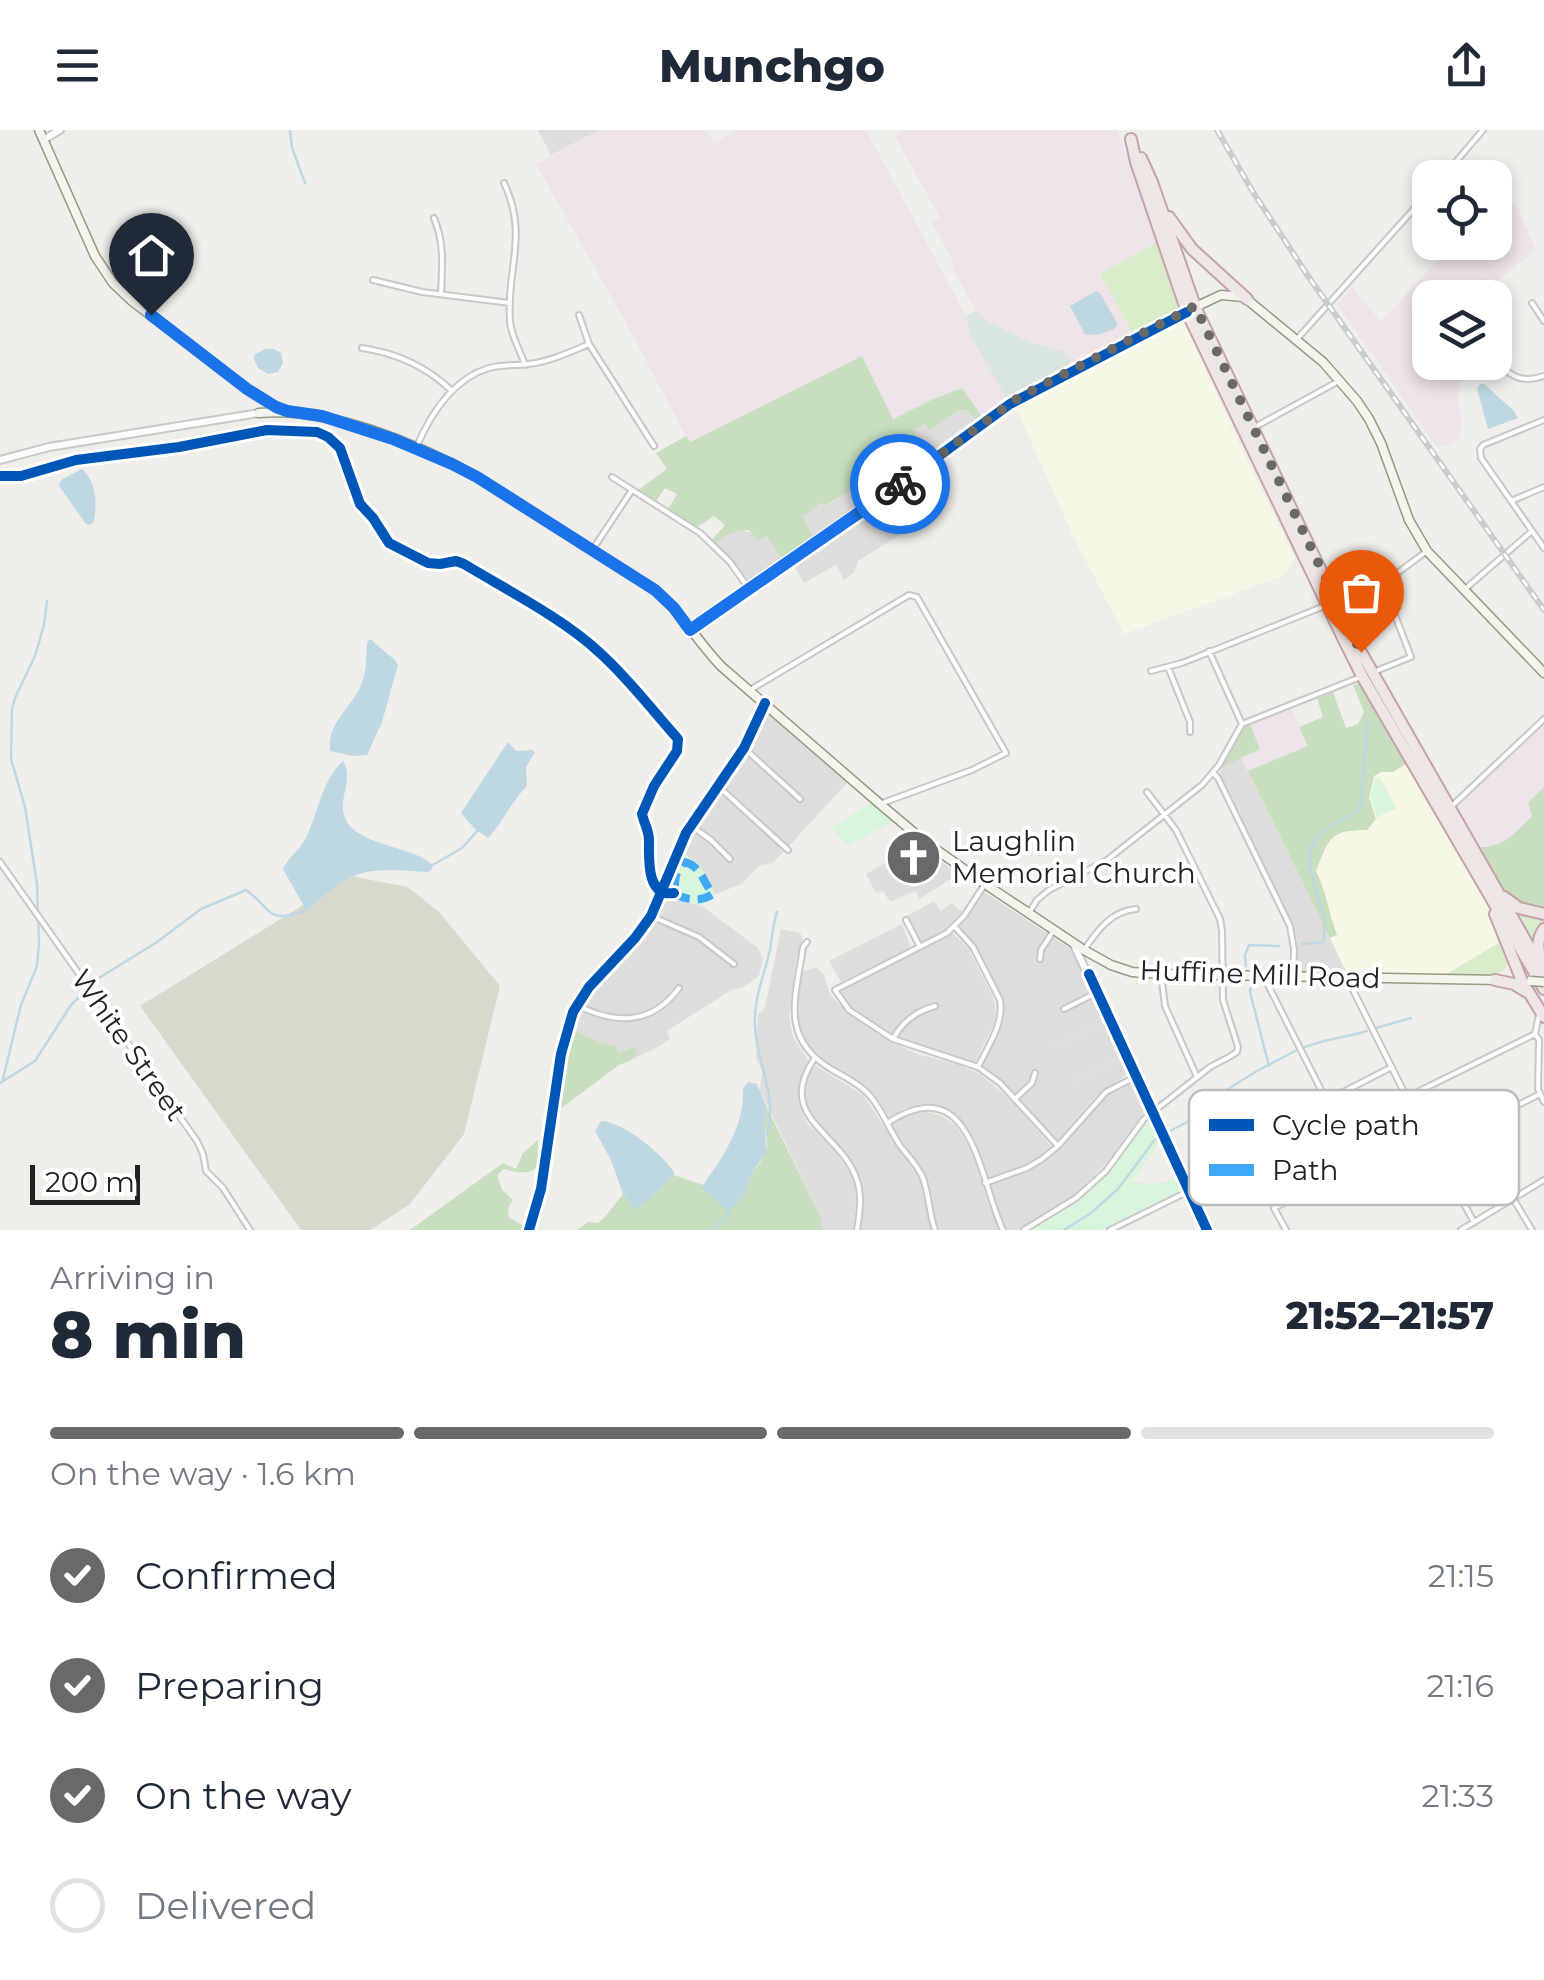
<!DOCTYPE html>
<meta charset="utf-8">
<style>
body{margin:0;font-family:Montserrat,sans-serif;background:#f2f2f3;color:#1f2937;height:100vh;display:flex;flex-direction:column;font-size:38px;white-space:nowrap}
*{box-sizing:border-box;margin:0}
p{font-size:32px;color:#747a83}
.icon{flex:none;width:55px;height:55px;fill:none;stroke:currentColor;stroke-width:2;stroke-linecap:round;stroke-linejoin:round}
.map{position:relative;height:1100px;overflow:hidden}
.panel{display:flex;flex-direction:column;background:#fff;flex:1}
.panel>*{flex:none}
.controls{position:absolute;left:1412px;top:30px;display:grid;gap:20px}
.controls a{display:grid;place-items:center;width:100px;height:100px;border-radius:20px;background:#fff;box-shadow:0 5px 15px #0003;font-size:50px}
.scale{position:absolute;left:30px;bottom:25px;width:110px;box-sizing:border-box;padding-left:10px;border:5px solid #212121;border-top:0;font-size:28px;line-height:35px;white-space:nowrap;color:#212121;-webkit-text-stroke:8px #fff;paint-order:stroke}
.pin{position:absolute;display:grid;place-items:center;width:85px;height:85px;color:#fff;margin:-102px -42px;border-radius:50% 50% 50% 0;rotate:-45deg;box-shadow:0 0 10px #0007}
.pin .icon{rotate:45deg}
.courier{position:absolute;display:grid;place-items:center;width:100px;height:100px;margin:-50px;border:8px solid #1a73e8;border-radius:50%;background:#fff;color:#222;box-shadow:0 2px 12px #0007}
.head em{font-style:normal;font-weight:800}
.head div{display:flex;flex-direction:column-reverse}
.head{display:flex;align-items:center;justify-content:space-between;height:170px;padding:0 50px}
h1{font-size:65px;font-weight:800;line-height:75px}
.bar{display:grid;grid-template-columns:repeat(4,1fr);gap:15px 10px;align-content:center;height:120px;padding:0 50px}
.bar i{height:12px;border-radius:8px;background:#e0e1e3}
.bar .active{background:#696967}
.bar p{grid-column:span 4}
ol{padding:0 50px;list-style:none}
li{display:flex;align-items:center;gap:30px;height:110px}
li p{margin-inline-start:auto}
li .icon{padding:10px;border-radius:50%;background:#696967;color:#fff;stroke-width:4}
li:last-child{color:#747a83}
li i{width:55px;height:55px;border:5px solid #e0e1e3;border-radius:50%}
header{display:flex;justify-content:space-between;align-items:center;height:130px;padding:0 50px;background:#fff;font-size:45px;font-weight:800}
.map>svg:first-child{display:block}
.residential{fill:#dedddb}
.industrial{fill:#ede3e8}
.education{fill:#f7f7e6}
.religious{fill:#dddddb}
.construction{fill:#d8d9cc}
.grass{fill:#d9ecc9}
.forest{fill:#c7debf}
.wetland{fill:#d8e6df}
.park{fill:#d8f5db}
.water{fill:#bdd8e2}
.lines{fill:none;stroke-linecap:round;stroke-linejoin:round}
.stream{stroke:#bdd8e2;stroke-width:2.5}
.minor-casing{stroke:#c8c8c6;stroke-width:8}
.tertiary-casing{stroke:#c8c8c6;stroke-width:10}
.secondary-casing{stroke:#969a81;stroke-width:11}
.trunk-casing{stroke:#c5a1a9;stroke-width:14}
.minor{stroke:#fdfcfc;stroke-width:4}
.tertiary{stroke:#fdfcfc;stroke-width:6}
.secondary{stroke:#f3f4ed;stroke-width:8}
.trunk{stroke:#eee6e4;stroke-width:10}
.rail-casing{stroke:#cbcbcb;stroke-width:6}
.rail{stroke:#fff;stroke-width:2.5;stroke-dasharray:8;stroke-linecap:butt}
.secondary-bridge-casing{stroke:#969a81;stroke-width:11;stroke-linecap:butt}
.secondary-bridge{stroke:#f3f4ed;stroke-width:8}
.quiet{stroke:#3fa9f5;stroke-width:8;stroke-dasharray:15 8;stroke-linecap:butt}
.cycleway-casing{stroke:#fff;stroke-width:16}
.cycleway{stroke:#0057b8;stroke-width:10}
.done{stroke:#696967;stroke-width:10;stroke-dasharray:0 18}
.route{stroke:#1a73e8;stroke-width:12}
.labels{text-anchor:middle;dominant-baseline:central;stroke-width:8;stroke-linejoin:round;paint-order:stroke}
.poi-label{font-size:28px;fill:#212121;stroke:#fff;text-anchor:start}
.street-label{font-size:28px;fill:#212121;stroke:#fff}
.key{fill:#fff;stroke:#bcbcbc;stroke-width:2.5}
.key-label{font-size:28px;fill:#212121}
</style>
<header><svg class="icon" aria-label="menu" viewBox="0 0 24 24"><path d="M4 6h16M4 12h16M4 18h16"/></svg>Munchgo<svg class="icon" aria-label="share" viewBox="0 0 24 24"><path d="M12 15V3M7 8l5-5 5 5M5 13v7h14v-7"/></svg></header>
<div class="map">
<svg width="1544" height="1100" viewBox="0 0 1544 1100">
<rect width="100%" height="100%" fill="#efeeea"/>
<path class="residential" d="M538,0h62l-49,25z
M968,279l10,14 -49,37 -17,-29 13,-9 5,8 29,-20z
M909,352l18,29 -19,19 -50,31 -4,12 -10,7 -8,-15 -32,18 -13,-21z
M856,356l11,17 -52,36 -14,-22 22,-14 3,3z
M740,400l26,6 18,25 -32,22 -4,-1 -33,-39 6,-6z
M765,582l5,1 78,69 -75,81 -13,2 -18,19 -27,10 -16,-30 -18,-12 14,-28 48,-67z
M1241,627l105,214h-48l-1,-32 -7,-20 -71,-145 3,-7z
M986,763l82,54 7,8 31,67 -53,25 18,36 51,-26 7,16 -35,25 -36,42 -3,1 -41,-48 -32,-26 19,-40 1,-23 -25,-54 -18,-23 23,-33z
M664,766l38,10 56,42 5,11 -4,17 -16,11 -12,3 -64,41 3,8 -12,8 -29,14 -59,-32 17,-34 53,-58 17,-24z
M934,771l7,10 10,-8 11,9 -16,17 -24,14 -15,-27z
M902,794l9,24 -70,34 -12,-21z
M781,799l19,4 3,6 -6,16 -8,63 4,19 15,23 -9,21 -1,21 9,21 28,28 15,22 5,14 1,16 -3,27h-31l-1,-12 -61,-128 2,-19 -6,-13 2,-43 7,-8z
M953,803l16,17 25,49 2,13 -2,12 -20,40 -28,-11 -33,-8 -15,-7 -49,-32 -10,-14z
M816,837l8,8 6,20 21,21 44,28 22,10 40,10 24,11 31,26 38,44v3l-20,15 -41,15 -18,-44 -17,-18 -10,-6 -12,-5 -12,-1 -15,4 -17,10 -2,-1 -14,-23 -9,-8 -45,-29 -13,-12 -6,-12 -2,-21 5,-40z
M814,935l49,30 22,33 23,-14 15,-3 19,5 14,10 18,29 14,49 12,26h-140l3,-26 -4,-26 -12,-23 -30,-31 -11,-18 -1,-21z
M1133,952l13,27 -36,51 -41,39 -51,31h-11l-12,-27 -6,-16 2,-3 31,-10 21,-11 18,-16 40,-46 11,-9z"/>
<path class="industrial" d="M600,0h101l7,2 6,11 24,-13h128l100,186 4,19 36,63 -23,20 -22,-30 -30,12 -38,20 -31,-64 -173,86 -64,-121 -89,-157z
M906,0h211l40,112 -57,32 33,60 -62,30 -2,-7 -6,-6 -33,-9 -39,-19 -15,-12 -24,-44 1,-6 -21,-38 8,-5 -45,-82z
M1495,72h16l6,5 19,43 -59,47 -47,1v64l27,1 9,12 -7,13 -1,11 4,24 -3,15 -10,7 -12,2 -100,-143 15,-17 29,35 73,-79 41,-1z
M1291,578l18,38 -61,25 -7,-14 19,-8 -10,-25z
M1544,594v63l-16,16 4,13 -20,21 -12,8 -21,2 -23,-40z"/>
<path class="education" d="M1178,192l7,2 47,105 63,129 -12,18 -159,58 -49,-94 -60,-134z
M1406,634l77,132 19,45 -55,33 -101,-3 -16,-33 7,-4 -10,-25 -4,-24 -7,-14 11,-30 8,-7 11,-4h21l2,-33 5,-21 7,-4h12z"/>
<path class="religious" d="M910,708l48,36 -38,25 -5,-8 -25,11 -7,-11 -7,2 -10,-19 21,-12z
M1106,892l16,35 -52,26 -18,-35z"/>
<path class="construction" d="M350,746l58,11 31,25 61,74 -36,148 -54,70 -40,26h-69l-161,-224z"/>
<path class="grass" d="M1157,112l21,66 -11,8 -34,18 -33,-60z
M1509,774l35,13v8l-10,21z
M1502,811c5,14 12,28 -7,34l-48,-1z"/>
<path class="forest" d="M862,226l31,63 38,-19 31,-12 21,30 -5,5 -10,-13h-9l-29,20 -5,-7 -12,7 16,30 -62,43 -12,-16 -30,19 -3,-3 -20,14 13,22 -31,22 -18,-25 -8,5 -9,-11c-13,0 -25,5 -34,13l-3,-3 13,-15 -11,-9 -18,12 -28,-19 9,-15 -12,-6 -9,13 -18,-11 29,-21 -11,-16 30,-17 4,6z
M1359,553l47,81 -13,8h-12l-7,4 -5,21 7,22 -9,11c-37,0 -38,8 -51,41 10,20 13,43 21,64l-7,3 -82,-167 60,-25 -9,-19 24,-10 -6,-19 16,-6 13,36 12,-4 6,-12 -11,-27z
M1250,594l10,25 -38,18 19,-37z
M1544,657v124c-42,-8 -46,-30 -65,-64 25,1 36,-14 53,-31l-4,-13z
M570,899l31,14 15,3 2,8 18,-7 1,5 -8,9 -10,4 -63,47z
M767,978l54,110 2,12h-245l10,-8 10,1 7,-6 18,-23 12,15 19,-13 20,-21 29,10 1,4 26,23 5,-12 9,-9 4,-12 13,-18 6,-15 -2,-25z
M538,1010c0,2 0,25 -1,26 -6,10 -24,6 -33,3l-7,6 5,15 11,10 -4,6 -1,11 16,9 1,4h-115l93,-67 13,6 7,-16z"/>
<path class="wetland" d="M976,181l15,12 39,19 33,9 6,6 2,7 -65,34 -36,-63 -4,-19z"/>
<path class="park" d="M1379,647l18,32 -7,1 -13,8 -7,-23 5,-16z
M871,673l22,18 -44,25 -19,-18z
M681,722l18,12 16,30 -13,12 -38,-10z
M1151,989l10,23 -3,2 -25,37 17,3 29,-4 3,10 -81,40h-69c27,-15 54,-33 75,-57 13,-14 29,-48 44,-54z"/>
<path class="water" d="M1096,161l4,2 18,32c-6,8 -24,11 -33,9l-15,-28z
M266,219h8l7,4 2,10 -5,9 -10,2 -10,-6 -4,-9 1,-5z
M1480,254h4l29,26 5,8 -30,11 -11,-40z
M82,339c15,14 15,34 12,53l-4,3 -4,-1 -27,-38 2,-6z
M370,509l25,21 3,5 -16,57 -15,33 -15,1 -22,-5c-3,-29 21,-42 31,-66 6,-13 5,-28 6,-42z
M508,612l8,9 16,-1 3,2 -9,15 1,19c-16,16 -24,36 -39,52l-14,-10 -13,-15z
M343,631c11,17 -4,35 1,54 9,31 66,30 88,49v5l-4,3c-30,-2 -64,-7 -89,12 -12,8 -21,18 -33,26l-23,-41c6,-13 18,-20 24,-33 12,-26 15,-56 36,-75z
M749,952l8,2 10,24 -2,13 1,31 -18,27 -4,12 -9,9 -5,13 -27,-24v-4c21,-29 42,-61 40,-97z
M601,991c23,1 61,33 73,51v3l-20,21 -18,14 -13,-16 -12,-34 -16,-29z"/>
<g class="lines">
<path class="stream" d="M290,0l2,18 13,35
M431,736l31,-18 17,-19
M1302,814l21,-2c10,-33 -31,-80 -3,-108 12,-12 29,-15 40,-27l8,-86
M1246,836l-1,-11 4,-10 30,1
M1251,857l-1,5 19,74
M1376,898l35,-10
M1305,917c22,-9 40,-9 62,-16
M3,949l18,-74 16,-39 2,-22 -2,-60 -12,-77 -14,-48 1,-50 3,-11 20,-42 9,-31 3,-24
M0,953l35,-22 36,-56 28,-27 58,-36 44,-33 45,-19c25,17 20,36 60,20l1,-4
M1170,1001l23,-12 24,-23 40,-25 40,-21
M767,1005c11,-39 -10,-70 -12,-108 -2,-27 9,-51 15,-77 2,-13 3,-26 7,-38
M733,1075l11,-10 4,-16
M714,1100l15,-18
M1064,1100l27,-17 27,-24 38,-51"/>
<defs>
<path id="minor" d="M1442,48l41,-48
M504,53c25,53 2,85 6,138 1,15 10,29 15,44
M434,88c11,27 8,49 7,76
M373,150l49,12 88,11
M1532,173l12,18
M579,185l10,29 65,102
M1297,209l133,-148
M362,218c35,5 64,18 90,43
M1495,226c12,20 26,28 49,20
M1544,290l-61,25 -3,4 1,9 63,90
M1253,298l84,-46
M416,318c14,-33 36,-69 73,-80 13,-4 26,-2 39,-4 21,-2 42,-12 61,-20
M612,347l88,56 30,29 19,27
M1511,371l33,-14
M593,419l39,-59
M1464,460l68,-59
M1336,471l52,-21 39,-29
M1209,521l33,73
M1168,537l22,55v10
M1151,541l31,-8 145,-58
M1376,541l35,-14 -28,-73
M750,560l159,-95 8,2 89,156 -34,17 -92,34
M744,618l56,51
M1213,643l5,5 72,148 4,23 -1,28
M718,656l70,64
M1453,675l91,-86
M690,695l21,15 19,19
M0,732l197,279 6,13 3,17 17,17 27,42
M983,757l-19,29 -17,17 -112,57 14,20 44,29 85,28 22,16 58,63
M1029,783l8,-13 12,-10 58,-30 95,-75 17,-20 23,-41 116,-46
M651,786l48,21 35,27
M906,790l14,27
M955,797l18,20 27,53c4,24 -12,46 -22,67
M807,812l-4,5c-7,50 -24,91 28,122 15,9 33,17 43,32 10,14 17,31 27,46 8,10 17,19 22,31 6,17 6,35 12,52
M1084,820c13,-19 27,-39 52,-41
M1040,829l1,-9 13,-20
M1161,844l4,32 32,71
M1264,847l95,188
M1351,848v8l73,146 50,90
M576,875c39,19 75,21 103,-17
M1064,879l34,-17
M1539,885l-4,19 4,6 -1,49 6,13
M893,909c9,-17 24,-28 42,-33
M814,929c-38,57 22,71 41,116 8,18 5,36 2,55
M1017,967l15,-14 3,-10
M1407,967l128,-63
M889,992c84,-54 90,58 114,108
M1433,1018l107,-54
M1182,1044l210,-107
M985,1053l42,-15 15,-9 16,-13 48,-54 31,-16
M1514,1070l18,30
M1024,1100l52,-32 30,-27 38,-52 66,-52 19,-10 8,-5 1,-5 -15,-47 -1,-69 -2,-12 -44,-89 -29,-38
M1110,1100l79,-39
M1286,1100l-12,-22 150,-76
M1461,1100l83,-50"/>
<path id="tertiary" d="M43,10l17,-10
M0,330l49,-13 210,-34
M690,500l172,-118 148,-108 176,-92
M1073,813l134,287
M529,1100l12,-41 20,-135 12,-42 16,-25 46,-49 16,-22 35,-83 58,-85 21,-45"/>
<path id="secondary" d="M39,0l56,126 18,27 19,18 115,88 33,20
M1191,179l30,-14 23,2 79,65 34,39 12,18 12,24 28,77 18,31 117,122
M259,283c68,-7 159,31 218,64l178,113c27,22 43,53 67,77l158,137 44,37 61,43 99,66 27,15 21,7 29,2 339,6"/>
<path id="trunk" d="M1131,9l5,23 51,150 157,328 18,36 182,313
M1141,28l11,24 44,127 158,331 190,333
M1169,87l23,32 55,50
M1504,767l15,11 25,6
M1495,784l27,67 22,36
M1541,832c-3,-13 -5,-22 3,-33
M1495,850l19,4 13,8"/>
</defs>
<use href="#minor" class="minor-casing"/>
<use href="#tertiary" class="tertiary-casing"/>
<use href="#secondary" class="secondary-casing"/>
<use href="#trunk" class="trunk-casing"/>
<use href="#minor" class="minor"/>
<use href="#tertiary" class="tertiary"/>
<use href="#secondary" class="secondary"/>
<use href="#trunk" class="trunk"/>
<defs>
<path id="rail" d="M1217,0l36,62 55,84 236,334"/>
</defs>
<use href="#rail" class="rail-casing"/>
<use href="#rail" class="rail"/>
<defs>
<path id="secondary-bridge" d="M1531,851l13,1"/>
</defs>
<use href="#secondary-bridge" class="secondary-bridge-casing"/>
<use href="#secondary-bridge" class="secondary-bridge"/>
<path class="quiet" d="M684,732c18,4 19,21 29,32 -12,8 -27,7 -39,-1l2,-18z"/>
<defs>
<path id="cycleway" d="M0,346h21l55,-16 103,-13 88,-17 50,2 11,5 12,11 20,56 13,14 16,25 39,20 12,1 16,-3 8,3c43,26 100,55 136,89 29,26 52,57 78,86l-1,12 -23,35 -12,28c2,9 7,17 7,26 0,19 -3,57 25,53
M690,500l172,-118 148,-108 177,-92
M1089,844l118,256
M529,1100l12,-41 20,-135 12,-42 16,-25 46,-49 16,-22 35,-83 58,-85 21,-45"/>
</defs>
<use href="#cycleway" class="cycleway-casing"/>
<use href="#cycleway" class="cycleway"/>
</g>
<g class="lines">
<path class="done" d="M900,354l118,-86 177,-92 166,346"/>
<path class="route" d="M151,185l96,74 29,18 11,4 35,5 71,23 59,25 25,13 178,113 19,18 16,22 210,-146"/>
</g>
<defs>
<symbol id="church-disc" viewBox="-11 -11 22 22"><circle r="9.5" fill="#696967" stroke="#fff"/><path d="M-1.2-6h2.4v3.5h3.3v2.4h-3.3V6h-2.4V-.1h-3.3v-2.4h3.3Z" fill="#fff"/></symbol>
</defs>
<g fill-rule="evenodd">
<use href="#church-disc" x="882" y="696" width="63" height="63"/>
</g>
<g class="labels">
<g class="poi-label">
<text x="952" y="711">Laughlin<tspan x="952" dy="32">Memorial Church</tspan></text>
</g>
<g class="street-label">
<text transform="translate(1260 844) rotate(2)">Huffine Mill Road</text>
<text transform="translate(129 915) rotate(55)">White Street</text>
</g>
</g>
<rect x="1189" y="960" width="330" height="115" rx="15" class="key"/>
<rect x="1209" y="989" width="45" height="12" fill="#0057b8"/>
<rect x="1209" y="1034" width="45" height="12" fill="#3fa9f5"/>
<g class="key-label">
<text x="1272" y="1005">Cycle path</text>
<text x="1272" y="1050">Path</text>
</g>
</svg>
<div class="controls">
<a><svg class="icon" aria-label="locate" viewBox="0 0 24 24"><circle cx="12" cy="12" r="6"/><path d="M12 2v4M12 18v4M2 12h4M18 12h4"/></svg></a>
<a><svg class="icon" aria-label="layers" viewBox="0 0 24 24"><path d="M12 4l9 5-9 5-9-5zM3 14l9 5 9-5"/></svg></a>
</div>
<div class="scale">200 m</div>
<div class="pin" style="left:1361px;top:522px;background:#ea580c"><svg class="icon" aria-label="bag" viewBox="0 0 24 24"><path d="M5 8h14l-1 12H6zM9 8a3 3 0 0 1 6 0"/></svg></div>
<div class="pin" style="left:151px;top:185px;background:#1f2937"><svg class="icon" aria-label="home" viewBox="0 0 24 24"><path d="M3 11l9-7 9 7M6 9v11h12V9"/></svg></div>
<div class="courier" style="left:900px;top:354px"><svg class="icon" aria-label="bike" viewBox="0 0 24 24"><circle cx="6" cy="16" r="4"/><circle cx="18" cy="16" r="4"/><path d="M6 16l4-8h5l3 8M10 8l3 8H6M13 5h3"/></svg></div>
</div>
<section class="panel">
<div class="head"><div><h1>8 min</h1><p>Arriving in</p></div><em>21:52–21:57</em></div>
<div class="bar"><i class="active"></i><i class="active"></i><i class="active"></i><i></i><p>On the way · 1.6 km</p></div>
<ol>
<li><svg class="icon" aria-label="check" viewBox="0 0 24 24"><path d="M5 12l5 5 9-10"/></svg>Confirmed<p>21:15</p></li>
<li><svg class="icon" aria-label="check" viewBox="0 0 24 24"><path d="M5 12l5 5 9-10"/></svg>Preparing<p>21:16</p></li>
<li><svg class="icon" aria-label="check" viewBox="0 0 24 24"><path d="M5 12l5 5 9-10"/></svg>On the way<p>21:33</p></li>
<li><i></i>Delivered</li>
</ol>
</section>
